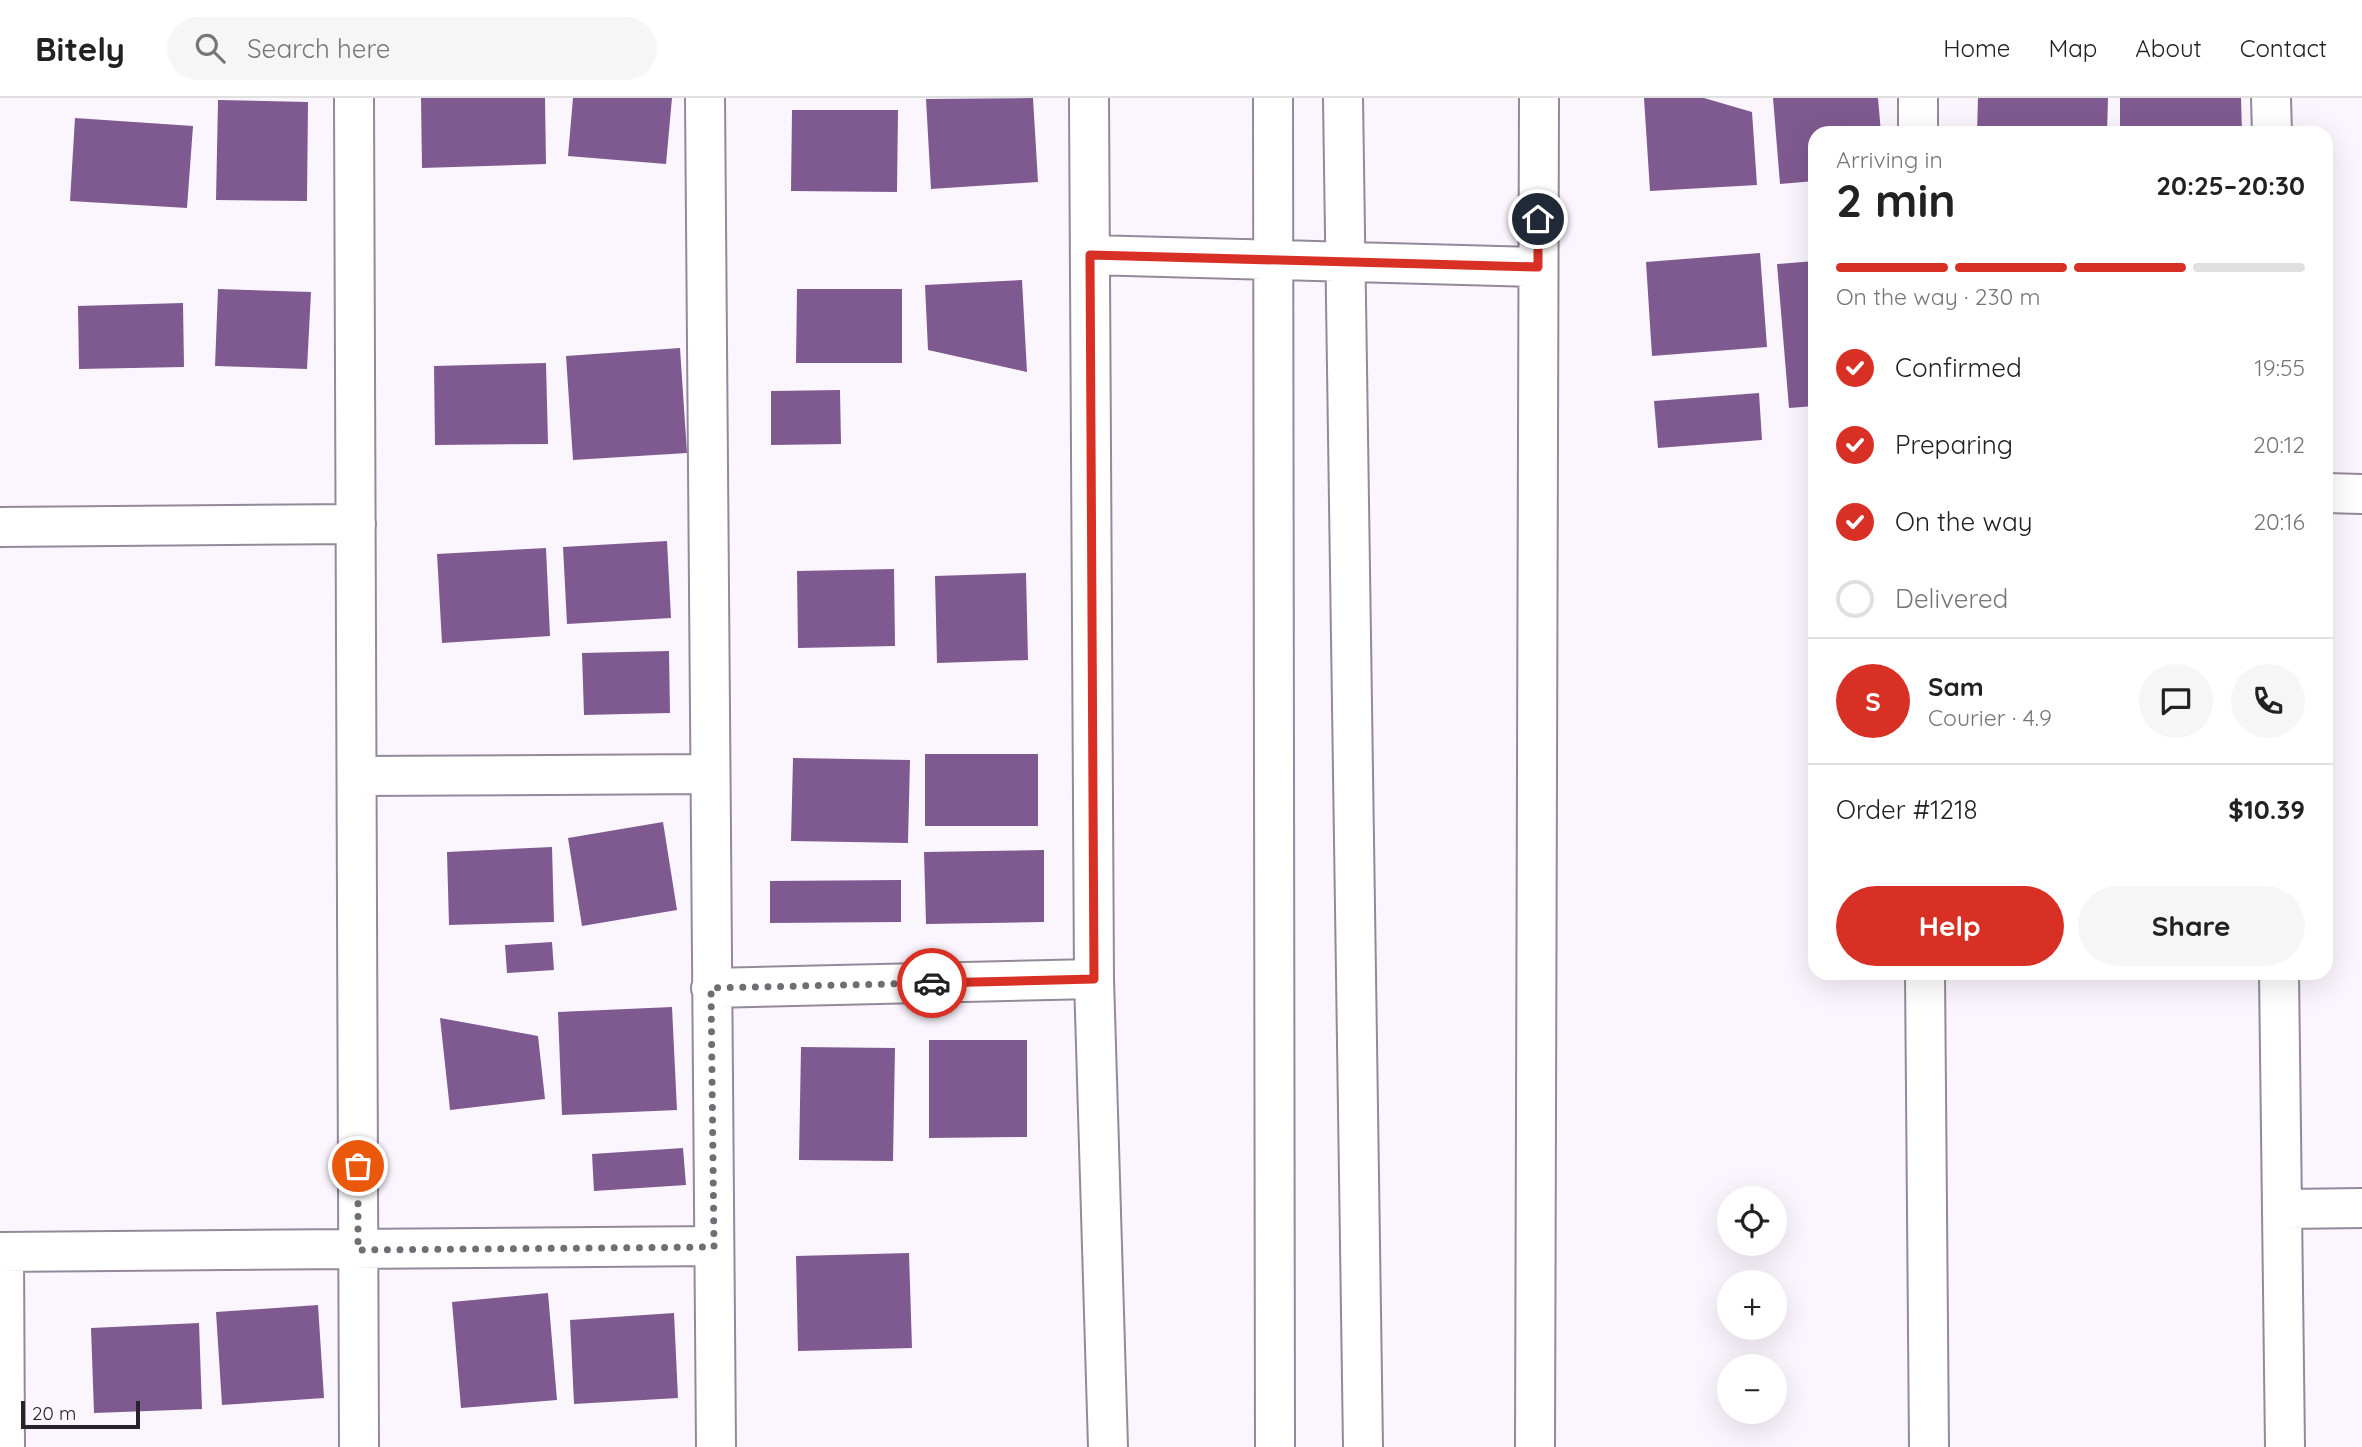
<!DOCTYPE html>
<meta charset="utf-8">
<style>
body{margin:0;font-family:Quicksand,sans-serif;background:#f6f6f6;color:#222;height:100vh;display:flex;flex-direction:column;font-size:26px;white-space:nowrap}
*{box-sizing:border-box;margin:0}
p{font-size:23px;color:#767676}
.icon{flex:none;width:38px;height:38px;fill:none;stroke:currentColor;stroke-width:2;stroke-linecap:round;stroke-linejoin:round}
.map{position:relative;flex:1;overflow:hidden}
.details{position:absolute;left:1808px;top:28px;width:525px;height:854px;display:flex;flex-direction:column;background:#fff;border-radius:21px;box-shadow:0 7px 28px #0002}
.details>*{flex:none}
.tools{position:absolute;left:1717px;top:1088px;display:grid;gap:14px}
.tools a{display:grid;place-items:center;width:70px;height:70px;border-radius:50%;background:#fff;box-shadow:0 7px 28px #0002;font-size:35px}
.scale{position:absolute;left:21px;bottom:18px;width:119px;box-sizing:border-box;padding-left:7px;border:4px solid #28232a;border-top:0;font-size:19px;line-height:24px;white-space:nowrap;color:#28232a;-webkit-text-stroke:5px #fbf6fe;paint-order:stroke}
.pin{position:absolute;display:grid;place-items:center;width:60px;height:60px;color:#fff;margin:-30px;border:4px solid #fff;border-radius:50%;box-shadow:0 2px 7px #0007}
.courier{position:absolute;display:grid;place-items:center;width:70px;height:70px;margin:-35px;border:5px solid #d93025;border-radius:50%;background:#fff;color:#222;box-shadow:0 2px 9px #0007}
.summary em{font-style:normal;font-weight:700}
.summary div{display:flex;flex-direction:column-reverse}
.summary{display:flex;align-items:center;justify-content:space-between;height:119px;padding:0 28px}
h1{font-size:46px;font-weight:700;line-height:52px}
.bar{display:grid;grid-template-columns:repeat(4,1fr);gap:10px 7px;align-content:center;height:84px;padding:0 28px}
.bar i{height:9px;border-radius:5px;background:#e0e0e0}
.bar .active{background:#d93025}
.bar p{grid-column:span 4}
.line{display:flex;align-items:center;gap:18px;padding:0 28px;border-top:2px solid #e0e0e0}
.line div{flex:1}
.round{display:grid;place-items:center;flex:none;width:74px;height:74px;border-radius:37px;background:#f6f6f6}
ol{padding:0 28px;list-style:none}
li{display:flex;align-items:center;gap:21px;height:77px}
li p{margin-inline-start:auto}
li .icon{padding:7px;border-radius:50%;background:#d93025;color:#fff;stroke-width:4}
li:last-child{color:#767676}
li i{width:38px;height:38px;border:4px solid #e0e0e0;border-radius:50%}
.cta{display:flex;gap:14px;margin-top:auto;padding:14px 28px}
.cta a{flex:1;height:80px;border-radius:42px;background:#d93025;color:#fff;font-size:28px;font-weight:700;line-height:80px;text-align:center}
.cta a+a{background:#f6f6f6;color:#222}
header{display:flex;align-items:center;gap:42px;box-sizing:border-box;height:98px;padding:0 35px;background:#fff;border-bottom:2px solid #e0e0e0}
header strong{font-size:33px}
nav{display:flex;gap:38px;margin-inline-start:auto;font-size:24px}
.search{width:490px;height:63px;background:#f6f6f6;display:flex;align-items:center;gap:18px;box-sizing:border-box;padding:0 24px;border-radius:38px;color:#767676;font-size:26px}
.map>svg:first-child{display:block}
.building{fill:#7f5a90}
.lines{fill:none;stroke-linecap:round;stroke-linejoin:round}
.minor-casing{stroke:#94899a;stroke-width:42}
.minor{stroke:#fff;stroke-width:38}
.done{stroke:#726d74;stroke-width:7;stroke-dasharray:0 12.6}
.route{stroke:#d93025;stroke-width:9}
</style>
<header>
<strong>Bitely</strong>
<div class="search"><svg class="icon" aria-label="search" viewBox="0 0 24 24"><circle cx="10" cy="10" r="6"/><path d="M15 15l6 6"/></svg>Search here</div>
<nav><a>Home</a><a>Map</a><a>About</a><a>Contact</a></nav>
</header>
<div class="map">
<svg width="2362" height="1349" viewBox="0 0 2362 1349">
<rect width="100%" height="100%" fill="#fbf6fe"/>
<path class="building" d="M421,0h124l1,66 -124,4z
M573,0h99l-6,66 -98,-8z
M1033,0l5,84 -107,7 -5,-90z
M1644,0h60l48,14 5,73 -107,6z
M1773,0h105l3,35h-66v48l-35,3z
M1978,0h130l-1,35h-130z
M2120,0h121l1,35h-122z
M218,2l90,2 -1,99 -91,-1z
M792,12h106l-1,82 -106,-1z
M75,20l118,8 -6,82 -117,-7z
M1760,155l7,94 -115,9 -6,-94z
M1815,163v145l-26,2 -12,-144z
M1022,182l5,92 -99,-22 -3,-65z
M218,191l93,3 -4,77 -92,-3z
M797,191h105v74h-106z
M183,205l1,64 -105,2 -1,-63z
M680,250l7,105 -114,7 -7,-104z
M546,265l2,81 -113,1 -1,-79z
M840,292l1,54 -70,1v-54z
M1759,295l3,47 -104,8 -4,-47z
M667,443l4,77 -104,6 -4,-77z
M546,450l4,88 -108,7 -5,-89z
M894,471l1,77 -97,2 -1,-77z
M1026,475l2,87 -91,3 -2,-87z
M669,553l1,62 -86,2 -2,-62z
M925,656h113v72h-113z
M793,660l117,2 -2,83 -117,-2z
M663,724l14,88 -95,16 -14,-88z
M552,749l2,75 -105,3 -2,-73z
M1044,752v72l-118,2 -2,-72z
M901,782v42l-131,1v-42z
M552,844l2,28 -47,3 -2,-28z
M672,909l5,103 -115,5 -4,-103z
M440,920l98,18 7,63 -95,11z
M929,942h98v97l-98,1z
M801,949l94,1 -2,113 -94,-1z
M683,1050l3,37 -92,6 -2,-37z
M909,1155l3,95 -114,3 -2,-95z
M548,1195l9,107 -96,8 -9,-106z
M318,1207l6,93 -102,7 -6,-93z
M674,1215l4,85 -104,6 -4,-84z
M199,1225l3,86 -108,4 -3,-85z"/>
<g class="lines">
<defs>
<path id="minor" d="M354,0l5,1349
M705,0l11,1349
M1089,0l5,881 14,468
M1273,0l2,1349
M1343,0l20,1349
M1918,0v35
M2271,0l1,35
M1090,157l448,12
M2326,395l36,1
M0,429l356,-3
M357,678l353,-2
M1925,875l4,474
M2279,875l6,474
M711,890l383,-9
M2282,1111l80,-1
M0,1154l714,-6
M4,1154l1,195
M1535,1349l4,-1349"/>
</defs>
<use href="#minor" class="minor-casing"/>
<use href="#minor" class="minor"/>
</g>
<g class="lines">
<path class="done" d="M358,1068v84l356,-3 -3,-259 221,-5"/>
<path class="route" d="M932,885l162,-4 -4,-724 448,12v-48"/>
</g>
</svg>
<div class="tools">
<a><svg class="icon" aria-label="locate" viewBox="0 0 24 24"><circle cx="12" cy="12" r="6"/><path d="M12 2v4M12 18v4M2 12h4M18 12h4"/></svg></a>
<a>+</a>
<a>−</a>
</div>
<div class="scale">20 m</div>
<div class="pin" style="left:358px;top:1068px;background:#ea580c"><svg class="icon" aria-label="bag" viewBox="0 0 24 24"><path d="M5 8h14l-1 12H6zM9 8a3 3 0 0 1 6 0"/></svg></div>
<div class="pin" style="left:1538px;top:121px;background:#1f2937"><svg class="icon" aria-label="home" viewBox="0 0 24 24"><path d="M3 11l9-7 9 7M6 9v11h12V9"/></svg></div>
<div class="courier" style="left:932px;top:885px"><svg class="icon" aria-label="car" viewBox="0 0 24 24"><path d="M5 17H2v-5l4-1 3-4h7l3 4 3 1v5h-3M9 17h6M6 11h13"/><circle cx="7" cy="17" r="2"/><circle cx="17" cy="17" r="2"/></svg></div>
<section class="details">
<div class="summary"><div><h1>2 min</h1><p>Arriving in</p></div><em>20:25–20:30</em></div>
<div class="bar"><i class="active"></i><i class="active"></i><i class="active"></i><i></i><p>On the way · 230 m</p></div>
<ol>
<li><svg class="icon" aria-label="check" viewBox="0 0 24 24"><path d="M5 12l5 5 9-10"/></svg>Confirmed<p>19:55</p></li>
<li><svg class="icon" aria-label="check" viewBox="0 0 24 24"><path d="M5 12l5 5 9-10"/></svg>Preparing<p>20:12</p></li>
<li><svg class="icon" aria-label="check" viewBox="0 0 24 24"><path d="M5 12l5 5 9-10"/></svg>On the way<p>20:16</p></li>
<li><i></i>Delivered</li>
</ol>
<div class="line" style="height:126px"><b class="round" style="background:#d93025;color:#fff">S</b><div><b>Sam</b><p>Courier · 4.9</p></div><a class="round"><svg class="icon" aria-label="chat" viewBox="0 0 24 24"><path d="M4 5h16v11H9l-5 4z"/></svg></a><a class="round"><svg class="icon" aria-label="phone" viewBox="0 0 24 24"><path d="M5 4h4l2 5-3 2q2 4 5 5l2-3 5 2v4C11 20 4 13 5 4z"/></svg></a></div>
<div class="line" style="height:91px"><div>Order #1218</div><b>$10.39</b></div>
<div class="cta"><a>Help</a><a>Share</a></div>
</section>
</div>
